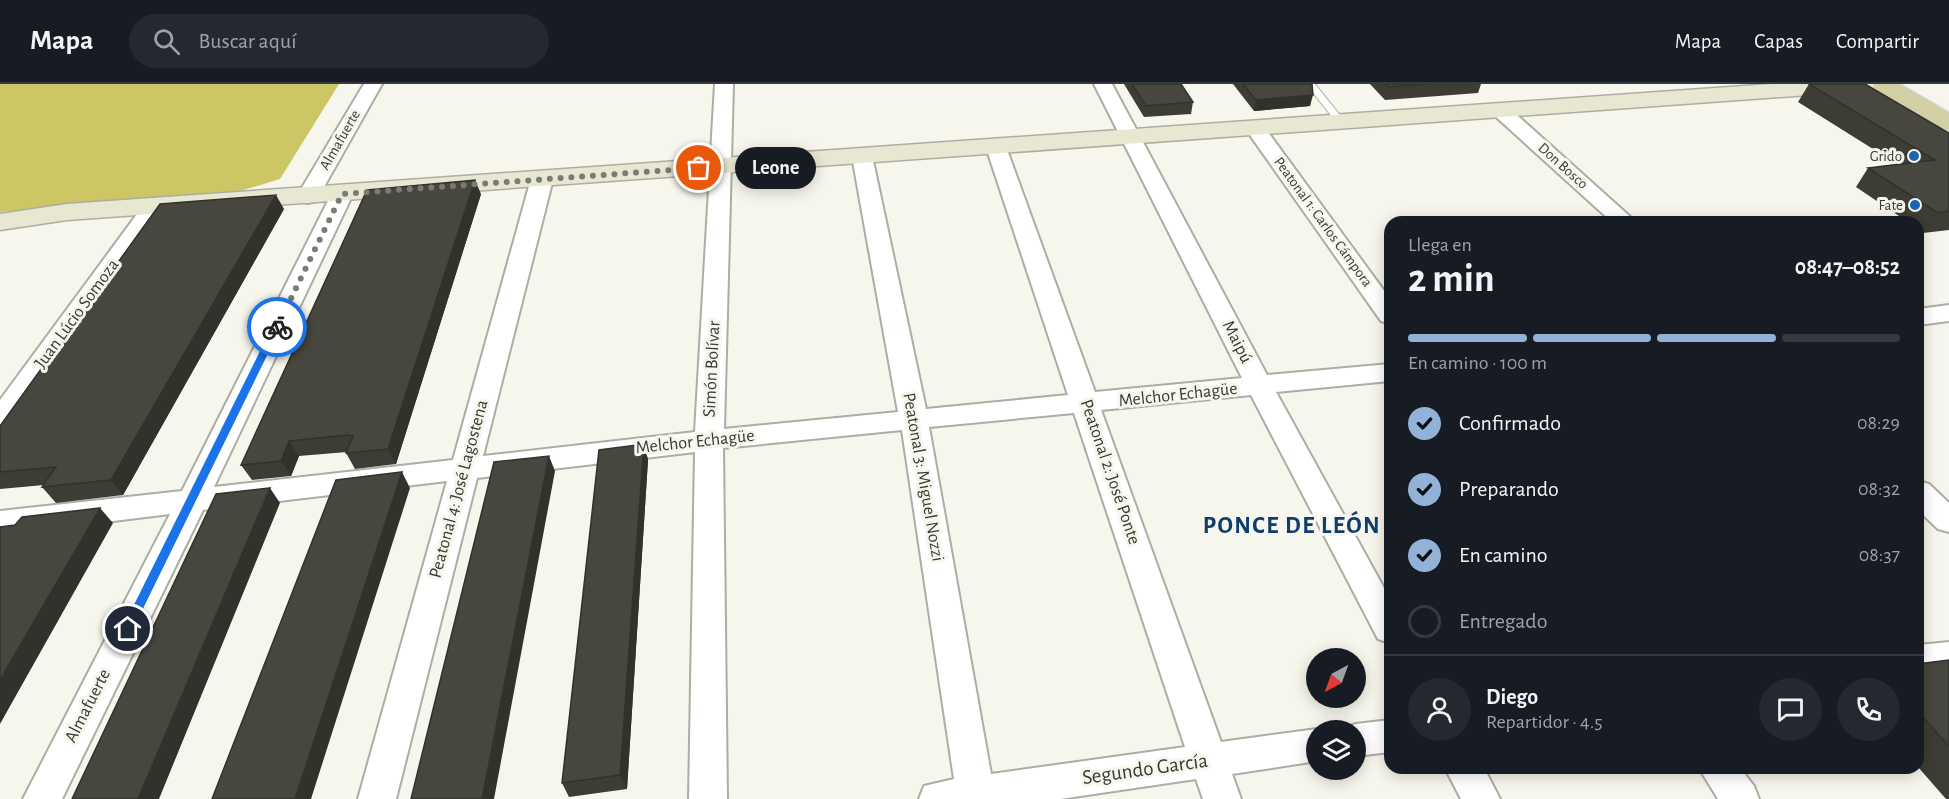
<!DOCTYPE html>
<html lang="es">
<meta charset="utf-8">
<style>
body{margin:0;font-family:"Alegreya Sans",sans-serif;background:#242831;color:#f1f3f6;height:100vh;display:flex;flex-direction:column;font-size:22px;white-space:nowrap}
*{box-sizing:border-box;margin:0}
p{font-size:20px;color:#9ea1a6}
.icon{flex:none;width:33px;height:33px;fill:none;stroke:currentColor;stroke-width:2;stroke-linecap:round;stroke-linejoin:round}
.map{position:relative;flex:1;overflow:hidden}
.side{position:absolute;left:1384px;top:132px;width:540px;height:558px;display:flex;flex-direction:column;background:#171b24;border-radius:18px;box-shadow:0 3px 15px #0003}
.side>*{flex:none}
.needle{width:39px;rotate:221deg}
.fabs{position:absolute;left:1306px;top:564px;display:grid;gap:12px}
.fabs a{display:grid;place-items:center;width:60px;height:60px;border-radius:50%;background:#171b24;box-shadow:0 3px 15px #0003;font-size:30px}
.pin{position:absolute;display:grid;place-items:center;width:51px;height:51px;color:#fff;margin:-26px;border:3px solid #fff;border-radius:50%;box-shadow:0 2px 6px #0007}
.courier{position:absolute;display:grid;place-items:center;width:60px;height:60px;margin:-30px;border:4px solid #1a73e8;border-radius:50%;background:#fff;color:#222;box-shadow:0 2px 8px #0007}
.bubble{position:absolute;height:42px;border-radius:21px;background:#171b24;box-shadow:0 3px 15px #0003;font-size:20px;font-weight:700;line-height:42px;text-align:center}
.headline em{font-style:normal;font-weight:700}
.headline div{display:flex;flex-direction:column-reverse}
.headline{display:flex;align-items:center;justify-content:space-between;height:102px;padding:0 24px}
h1{font-size:39px;font-weight:700;line-height:45px}
.bar{display:grid;grid-template-columns:repeat(4,1fr);gap:9px 6px;align-content:center;height:72px;padding:0 24px}
.bar i{height:8px;border-radius:4px;background:#363941}
.bar .selected{background:#92b2d8}
.bar p{grid-column:span 4}
.line{display:flex;align-items:center;gap:15px;padding:0 24px;border-top:2px solid #363941}
.line div{flex:1}
.round{display:grid;place-items:center;flex:none;width:63px;height:63px;border-radius:32px;background:#242831}
ol{padding:0 24px;list-style:none}
li{display:flex;align-items:center;gap:18px;height:66px}
li p{margin-inline-start:auto}
li .icon{padding:6px;border-radius:50%;background:#92b2d8;color:#111;stroke-width:4}
li:last-child{color:#9ea1a6}
li i{width:33px;height:33px;border:3px solid #363941;border-radius:50%}
header{display:flex;align-items:center;gap:36px;box-sizing:border-box;height:84px;padding:0 30px;background:#171b24;border-bottom:2px solid #363941}
header strong{font-size:28px}
nav{display:flex;gap:33px;margin-inline-start:auto;font-size:21px}
.search{width:420px;height:54px;background:#242831;display:flex;align-items:center;gap:15px;box-sizing:border-box;padding:0 21px;border-radius:33px;color:#9ea1a6;font-size:22px}
.map>svg:first-child{display:block}
.green{fill:#cdc665}
.lines{fill:none;stroke-linecap:round;stroke-linejoin:round}
.lane-casing{stroke:#adada3;stroke-width:2}
.street-casing{stroke:#adada3;stroke-width:4}
.secondary-casing{stroke:#adada3;stroke-width:3}
.primary-casing{stroke:#d3d3d3;stroke-width:3}
.lane{fill:#fff;fill-rule:evenodd}
.street{fill:#fff;fill-rule:evenodd}
.secondary{fill:#e8e7d2;fill-rule:evenodd}
.primary{fill:#d2cfa4;fill-rule:evenodd}
.wall{fill:#3d3d36}
.shaded-wall{fill:#32322c}
.building{fill:#47473f;stroke:#32322c;stroke-width:1.5}
.route{fill:#1a73e8}
.done{stroke:#7b7b75;stroke-width:6;stroke-dasharray:0 10.8}
.poi-dot{fill:#1d63b3;stroke:#f6f6ec;stroke-width:2}
.labels{text-anchor:middle;dominant-baseline:central;stroke-width:6;stroke-linejoin:round;paint-order:stroke}
.far-street-label{font-size:15px;fill:#393935;stroke:#f6f6ec}
.far-poi-label{font-size:15px;fill:#393935;stroke:#f6f6ec;text-anchor:end}
.street-label{font-size:18px;fill:#393935;stroke:#f6f6ec}
.near-street-label{font-size:21px;fill:#393935;stroke:#f6f6ec}
.district-label{font-size:24px;font-weight:bold;letter-spacing:1.5px;fill:#103c6f;stroke:#f6f6ec}
</style>
<header>
<strong>Mapa</strong>
<div class="search"><svg class="icon" aria-label="search" viewBox="0 0 24 24"><circle cx="10" cy="10" r="6"/><path d="M15 15l6 6"/></svg>Buscar aquí</div>
<nav><a>Mapa</a><a>Capas</a><a>Compartir</a></nav>
</header>
<div class="map">
<svg width="1949" height="715" viewBox="0 0 1949 715">
<rect width="100%" height="100%" fill="#f6f6ec"/>
<path class="green" d="M0,0h339l-59,95 -46,14 -234,19z"/>
<g class="lines">
<defs>
<path id="lane" d="M1306,0h9l28,35v4h-6z"/>
<path id="street" d="M364,0h18l-66,117 -8,2 -8,-2 -3,-5z
M715,0h18l-9,345 174,-17 -46,-256 3,-4 7,-2 7,2 3,4 54,253 142,-14 -82,-248 3,-4h14l3,4 89,245 147,-14 -148,-294h18l155,291 123,-11v17l-114,11 114,207v44l-12,-4 -127,-244 -150,15 120,332 96,-13 5,1h-5v31l-85,13 9,25h-38l-7,-20 -136,20h-141l5,-13 30,-7 -52,-349 -179,18 4,351h-38l6,-347 -218,26 -81,321h-38l89,-318 -244,29 -141,289h-39l147,-285 -170,21v-24l182,-20 152,-302 8,-2 8,2 3,5 -139,293 239,-27 78,-281 3,-5 8,-1 8,1 3,5 -70,277 212,-24zM1074,329l111,334 -194,27 -62,-347z
M1501,21l7,2 128,115h-24l-118,-107 -3,-4 3,-4z
M1255,38l7,2 128,175v25l-9,-3 -136,-193 3,-4z
M154,116l8,2 3,5 -155,220 -10,2v-29l146,-198z
M1949,221v16l-31,4v-16z
M1918,397l11,3 20,19v29l-11,-3 -20,-19z
M1949,558v28l-31,4v-29z
M1390,636v32l-34,4v-26h-14l1,-2 13,-4z
M1445,684h39l16,31h-39z
M1699,684h41l14,18 5,13h-41z"/>
<path id="secondary" d="M1772,0h103l-3,5 -8,2 -1797,129 -67,10v-16l67,-10z"/>
<path id="primary" d="M1873,0h26l50,29v17l-8,-2 -65,-39z"/>
</defs>
<use href="#lane" class="lane-casing"/>
<use href="#street" class="street-casing"/>
<use href="#secondary" class="secondary-casing"/>
<use href="#primary" class="primary-casing"/>
<use href="#lane" class="lane"/>
<use href="#street" class="street"/>
<use href="#secondary" class="secondary"/>
<use href="#primary" class="primary"/>
</g>
<path class="wall" d="M1124,0h57l12,18 -2,12 -47,3z
M1233,0h79l-2,22 -56,5z
M1370,0h111l-3,9 -93,7z
M1809,0l140,49v97l-26,3 -5,-4v-7h-10l-52,-35 12,-19 29,-4 -99,-62z
M481,110l-85,270 -41,5 -9,-16 1,-1 -48,4 -8,20 -39,4 -11,-15z
M284,125l-161,286 -67,8 -14,-16 2,-2 -44,4v-63z
M644,360l4,16 -21,329 -58,8 -7,-14z
M1949,576v139h-3l-28,-32v-103z"/>
<path class="shaded-wall" d="M1313,11l-3,11 -56,5 2,-11z
M475,96l6,14 -85,270 -8,-15z
M276,111l8,14 -161,286 -12,-15z
M289,357l10,15 -8,20 -10,-15z
M644,360l4,16 -21,329 -7,-14z
M549,372l6,15 -61,328h-12z
M402,388l8,16 -99,311h-16z
M270,404l10,15 -121,296h-21z
M100,424l13,15 -113,201v-44z"/>
<path class="building" d="M1132,0h49l12,18 -47,4z
M1243,0h69l1,11 -57,5z
M1386,0h41l-38,3z
M1809,0h56l84,49v78l-11,2 -70,-45 67,-8z
M475,96l-87,269 -42,4 7,-17 -5,-1 -59,6 -8,20 -40,4 126,-275z
M276,111l-165,285 -69,7 14,-20 -56,5v-46l160,-222z
M644,360l-24,331 -58,8 37,-333z
M549,372l-67,343h-71l83,-337z
M402,388l-107,327h-83l124,-319z
M270,404l-132,311h-66l144,-305z
M100,424l-90,155 -10,17v-153l15,-2 7,-8z
M1949,576v86l-31,-34v-48z"/>
<path class="route" d="M277,241l4,2 -148,302 -5,5 -4,-2 -2,-3 150,-302z"/>
<g class="lines">
<path class="done" d="M277,243l65,-133 357,-26"/>
</g>
<g class="poi-dot">
<circle cx="1914" cy="72" r="6"/>
<circle cx="1915" cy="121" r="6"/>
</g>
<g class="labels">
<g class="far-street-label">
<text transform="translate(340 56) rotate(-60)">Almafuerte</text>
<text transform="translate(1563 82) rotate(42)">Don Bosco</text>
<text transform="translate(1323 138) rotate(54)">Peatonal 1: Carlos Cámpora</text>
</g>
<g class="far-poi-label">
<text x="1902" y="72">Grido</text>
<text x="1903" y="121">Fate</text>
</g>
<g class="street-label">
<text transform="translate(77 230) rotate(-54)">Juan Lúcio Somoza</text>
<text transform="translate(1237 258) rotate(63)">Maipú</text>
<text transform="translate(712 285) rotate(-87)">Simón Bolívar</text>
<text transform="translate(1178 311) rotate(-6)">Melchor Echagüe</text>
<text transform="translate(695 358) rotate(-6)">Melchor Echagüe</text>
<text transform="translate(1110 388) rotate(71)">Peatonal 2: José Ponte</text>
<text transform="translate(923 393) rotate(80)">Peatonal 3: Miguel Nozzi</text>
<text transform="translate(459 405) rotate(-75)">Peatonal 4: José Lagostena</text>
<text transform="translate(88 622) rotate(-63)">Almafuerte</text>
</g>
<g class="near-street-label">
<text transform="translate(1145 685) rotate(-8)">Segundo García</text>
</g>
<g class="district-label">
<text x="1292" y="442">PONCE DE LEÓN</text>
</g>
</g>
</svg>
<div class="fabs">
<a><svg class="needle" viewBox="-14 -14 28 28"><path d="M0-13l5 13h-10z" fill="#e53935"/><path d="M0 13l5-13h-10z" fill="#9ea1a6"/></svg></a>
<a><svg class="icon" aria-label="layers" viewBox="0 0 24 24"><path d="M12 4l9 5-9 5-9-5zM3 14l9 5 9-5"/></svg></a>
</div>
<div class="pin" style="left:699px;top:84px;background:#ea580c"><svg class="icon" aria-label="bag" viewBox="0 0 24 24"><path d="M5 8h14l-1 12H6zM9 8a3 3 0 0 1 6 0"/></svg></div>
<div class="pin" style="left:128px;top:545px;background:#1f2937"><svg class="icon" aria-label="home" viewBox="0 0 24 24"><path d="M3 11l9-7 9 7M6 9v11h12V9"/></svg></div>
<div class="courier" style="left:277px;top:243px"><svg class="icon" aria-label="bike" viewBox="0 0 24 24"><circle cx="6" cy="16" r="4"/><circle cx="18" cy="16" r="4"/><path d="M6 16l4-8h5l3 8M10 8l3 8H6M13 5h3"/></svg></div>
<div class="bubble" style="left:735px;top:63px;width:81px">Leone</div>
<section class="side">
<div class="headline"><div><h1>2 min</h1><p>Llega en</p></div><em>08:47–08:52</em></div>
<div class="bar"><i class="selected"></i><i class="selected"></i><i class="selected"></i><i></i><p>En camino · 100 m</p></div>
<ol>
<li><svg class="icon" aria-label="check" viewBox="0 0 24 24"><path d="M5 12l5 5 9-10"/></svg>Confirmado<p>08:29</p></li>
<li><svg class="icon" aria-label="check" viewBox="0 0 24 24"><path d="M5 12l5 5 9-10"/></svg>Preparando<p>08:32</p></li>
<li><svg class="icon" aria-label="check" viewBox="0 0 24 24"><path d="M5 12l5 5 9-10"/></svg>En camino<p>08:37</p></li>
<li><i></i>Entregado</li>
</ol>
<div class="line" style="height:108px"><a class="round"><svg class="icon" aria-label="person" viewBox="0 0 24 24"><circle cx="12" cy="8" r="4"/><path d="M4 21q1-7 8-7t8 7"/></svg></a><div><b>Diego</b><p>Repartidor · 4.5</p></div><a class="round"><svg class="icon" aria-label="chat" viewBox="0 0 24 24"><path d="M4 5h16v11H9l-5 4z"/></svg></a><a class="round"><svg class="icon" aria-label="phone" viewBox="0 0 24 24"><path d="M5 4h4l2 5-3 2q2 4 5 5l2-3 5 2v4C11 20 4 13 5 4z"/></svg></a></div>
</section>
</div>
